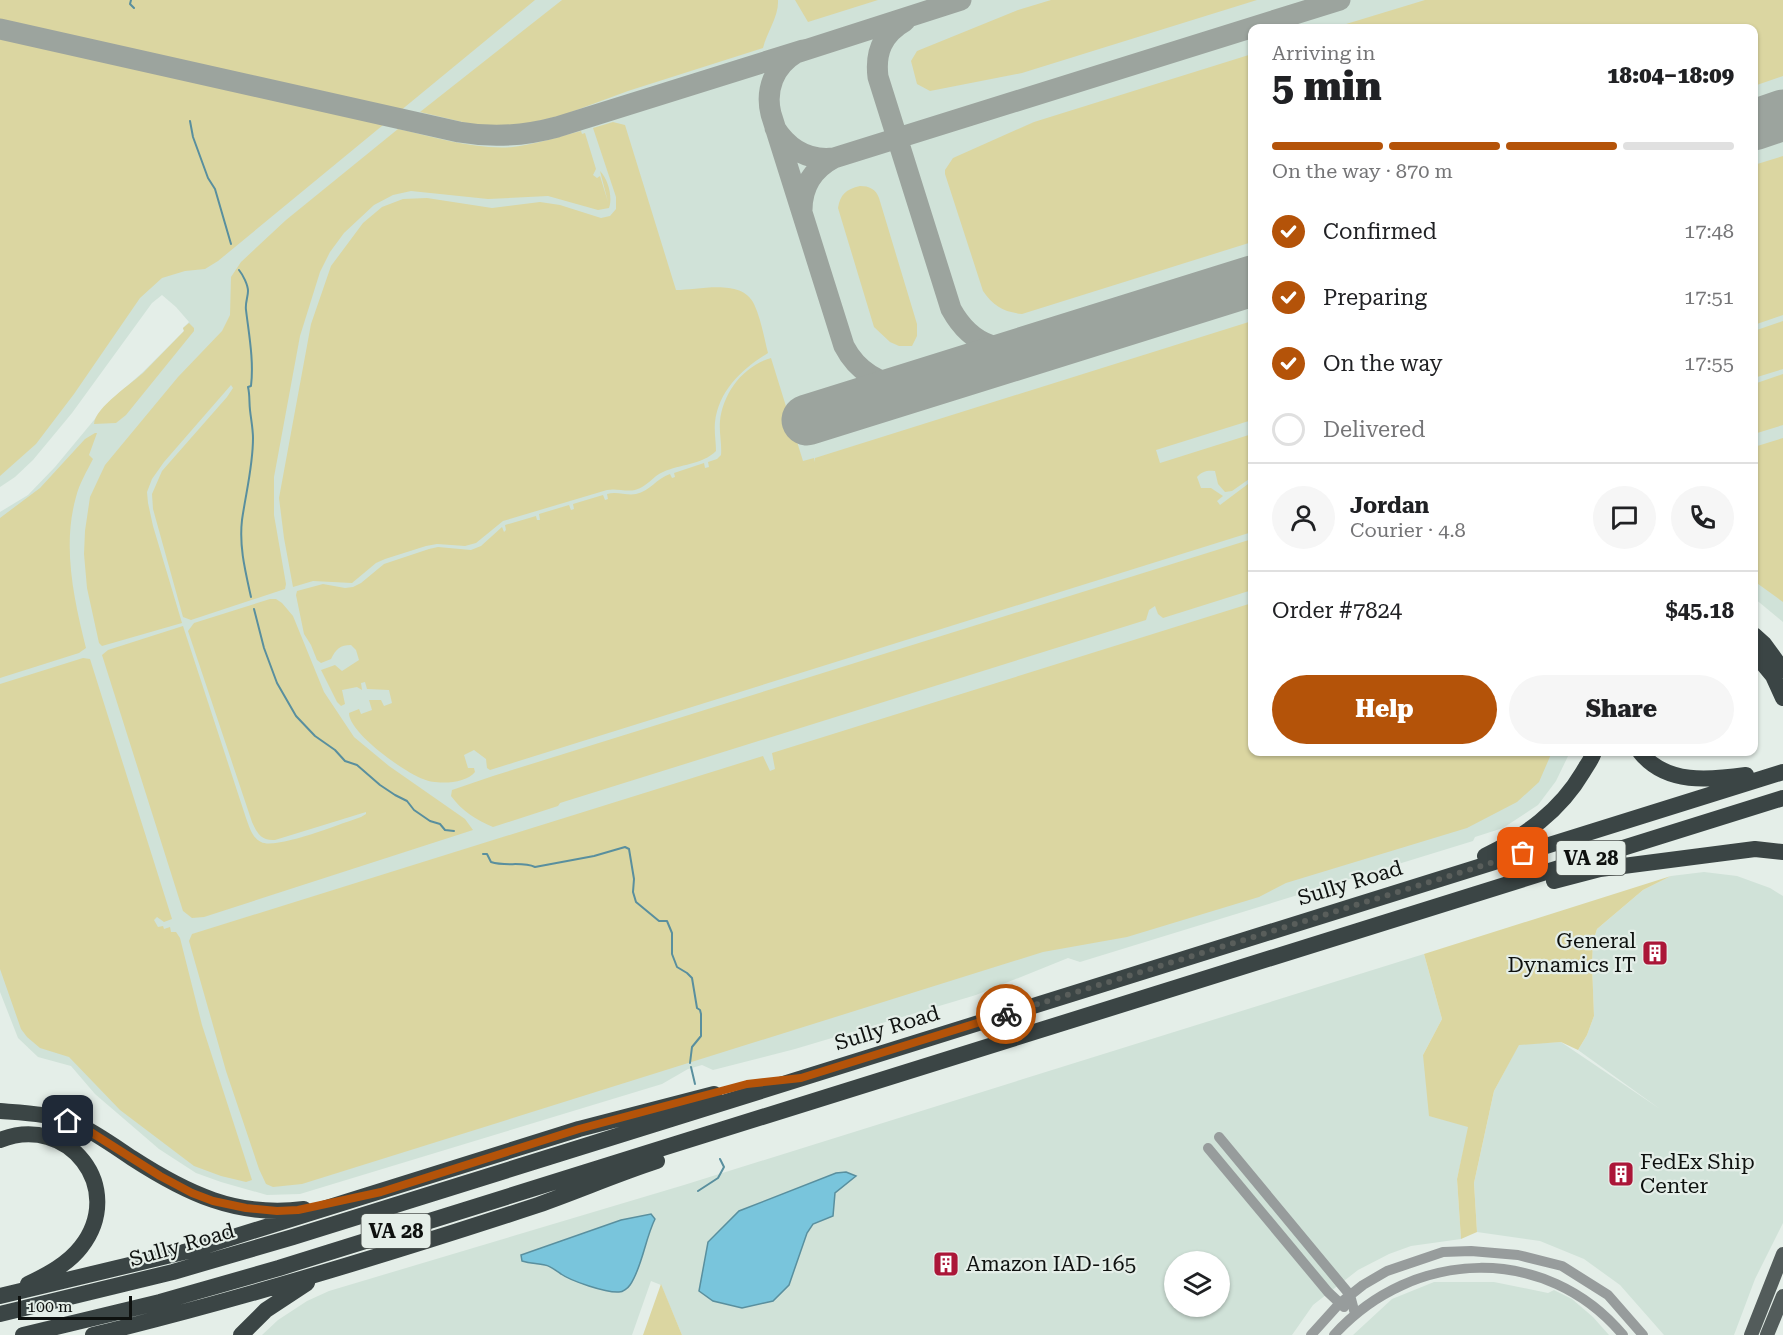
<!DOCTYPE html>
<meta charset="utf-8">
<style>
body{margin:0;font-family:"Roboto Serif",serif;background:#f6f6f6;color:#202124;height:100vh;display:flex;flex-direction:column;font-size:22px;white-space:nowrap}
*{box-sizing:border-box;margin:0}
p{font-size:20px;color:#757577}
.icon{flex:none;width:33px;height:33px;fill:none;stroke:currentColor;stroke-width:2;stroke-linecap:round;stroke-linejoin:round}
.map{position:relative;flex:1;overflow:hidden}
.side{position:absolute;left:1248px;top:24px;width:510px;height:732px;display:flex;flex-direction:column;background:#fff;border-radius:12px;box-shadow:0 2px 4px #0004}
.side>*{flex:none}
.tools{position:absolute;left:1164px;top:1251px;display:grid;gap:12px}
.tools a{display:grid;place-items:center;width:66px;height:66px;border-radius:50%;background:#fff;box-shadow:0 2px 4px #0004;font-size:30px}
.scale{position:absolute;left:18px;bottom:15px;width:114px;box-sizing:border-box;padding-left:6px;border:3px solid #0e110f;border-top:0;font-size:16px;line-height:21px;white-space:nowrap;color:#0e110f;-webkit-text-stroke:4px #e4eee8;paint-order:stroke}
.pin{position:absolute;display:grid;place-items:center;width:51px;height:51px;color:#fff;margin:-26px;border-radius:12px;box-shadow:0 3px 9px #0006}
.courier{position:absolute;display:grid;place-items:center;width:60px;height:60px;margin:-30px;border:4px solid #b45309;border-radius:50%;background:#fff;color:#222;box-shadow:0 2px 8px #0007}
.overview em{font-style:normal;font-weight:800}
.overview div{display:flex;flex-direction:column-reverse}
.overview{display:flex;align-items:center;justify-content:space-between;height:102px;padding:0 24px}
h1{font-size:39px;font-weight:800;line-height:45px}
.bar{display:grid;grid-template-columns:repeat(4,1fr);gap:9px 6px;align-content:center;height:72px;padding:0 24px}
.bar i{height:8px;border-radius:4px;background:#e0e0e0}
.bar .on{background:#b45309}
.bar p{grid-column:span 4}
.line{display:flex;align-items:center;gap:15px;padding:0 24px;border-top:2px solid #e0e0e0}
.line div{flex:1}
.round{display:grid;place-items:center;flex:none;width:63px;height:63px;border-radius:32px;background:#f6f6f6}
ol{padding:0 24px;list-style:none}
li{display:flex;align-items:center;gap:18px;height:66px}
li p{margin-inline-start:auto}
li .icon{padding:6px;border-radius:50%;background:#b45309;color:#fff;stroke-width:4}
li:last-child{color:#757577}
li i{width:33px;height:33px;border:3px solid #e0e0e0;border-radius:50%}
.button{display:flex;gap:12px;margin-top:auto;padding:12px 24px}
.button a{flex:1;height:69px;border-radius:36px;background:#b45309;color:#fff;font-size:24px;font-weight:800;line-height:69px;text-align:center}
.button a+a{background:#f6f6f6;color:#202124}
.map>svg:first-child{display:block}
.built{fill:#d0e2d8;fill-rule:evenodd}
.green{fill:#dbd6a1}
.water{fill:#79c5dc;stroke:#598f9e;stroke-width:1.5}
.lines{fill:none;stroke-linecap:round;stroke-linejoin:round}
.stream{stroke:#598f9e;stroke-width:2}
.taxiway{stroke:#9ca49e;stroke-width:21}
.runway{stroke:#9ca49e;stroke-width:51}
.minor{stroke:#979c9c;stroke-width:10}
.major{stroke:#535c5b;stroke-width:14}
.highway{stroke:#3b4545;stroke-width:16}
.done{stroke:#595e5b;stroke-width:6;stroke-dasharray:0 10.8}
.route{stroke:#b45309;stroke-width:8}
.labels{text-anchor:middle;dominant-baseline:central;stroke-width:4.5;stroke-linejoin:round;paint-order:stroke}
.shield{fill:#e4eee8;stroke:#4e5350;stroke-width:1.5}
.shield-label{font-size:20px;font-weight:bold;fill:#0e110f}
.street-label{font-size:21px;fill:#0e110f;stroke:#e4eee8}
.poi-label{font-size:21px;fill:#0e110f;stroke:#e4eee8;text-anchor:start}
</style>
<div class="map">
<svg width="1783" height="1335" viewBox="0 0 1783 1335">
<rect width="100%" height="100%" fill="#e4eee8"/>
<path class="built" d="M0,0h1783v622l-29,-24v-570h-502v724h318l-14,29 -18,24 -35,23 -28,9 -2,4 -393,121 -12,-4 -92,37 -181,54 -82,21 -11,-5 -14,4 -26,15 -362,110 -33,1 -46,-13 -25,-9 -37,-24 -64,-55 -24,-28 -33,-9 -20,-19 -18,-46v-480l28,-17 27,-28 54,-65 34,-30 41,-41 -1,-3 6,-6 -13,-15 -14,-12 -10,8 -80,110 -39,47 -18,17 -15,10z
M1704,872l33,4 33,12 13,8v327l-28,56 -21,56h-70l-44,-50 -36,-26 -44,-18 -63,-9 -3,-49 20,-92 25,-47 42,-2 99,67 -82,-59 9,-15 7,-19 -2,-52 1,-22 4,-13 46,-39 28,-14z
M1424,954l18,65 -19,36 46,72 -12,52 4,60 -50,7 -22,8 -31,16 -45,35 -21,30h-610l-21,-50 -10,-4 -19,54h-370l16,-15 29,-19 22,-10 355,-106zM1174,1262h46v44h-46z
M1434,1282h60l54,11 6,-3 18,9 21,18 16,18h-256l39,-36z"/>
<path class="green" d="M0,0h535l-317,261 -13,8 -20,2 -23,7 -22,20 -66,96 -38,50 -36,32z
M562,0h216c1,16 -11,32 -15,48l-135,43 -65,24 -46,11 -42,-1 -55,-13z
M795,0h83l-70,22z
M1051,0h206l-235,73 -92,18 -13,-7 -6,-23 6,-10 101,-41z
M1425,0h358v76l-29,10v-58h-421z
M1252,54v188l-230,72c-18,-2 -29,-8 -39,-23l-38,-117v-4l8,-12 81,-36z
M613,122l12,3 51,165c23,0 66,-12 78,14 7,15 10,33 14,49 -26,16 -49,37 -53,69 -1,10 1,19 1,29 -14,14 -36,13 -53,21 -10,4 -16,15 -28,18 -9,2 -19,-2 -28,0l-104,31 -27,22 -11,3 -28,-2 -11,2 -41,13 -9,4 -24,20 -39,-2 -20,6 -9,-49 -5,-40 32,-174 20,-58 32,-43 19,-16 21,-8 24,-1 65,10 48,-6 20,3 41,13 9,-2 6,-7v-12l-23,-69z
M398,129c37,8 77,21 115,18 23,-3 45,-10 68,-16l1,3 3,-1 11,36 -3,6 4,3 3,-2 8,26 -8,-31c8,8 13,26 9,37l-11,2 -50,-14 -60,3 -77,-8 -18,4 -19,10 -30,28 -14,19 -10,20 -20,64 -26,141v38l12,69 -1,5 -94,31 -8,-3 -30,-108 -1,-15 10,-23 65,-74 6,-9 -2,-3 -67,77 -12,17 -5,13 1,11 5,23 29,97 -80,23 -3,-3 -12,-55 -3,-34 1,-23 5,-34 15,-32 73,-88 44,-46 8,-16 1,-38 10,-15 45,-42z
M1783,156v159l-29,10v-160z
M860,186c9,0 16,3 19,12l38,126v12l-5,10h-13l-9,-4 -16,-15 -36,-119c2,-13 8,-19 22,-22z
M1252,321v99l-96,30 4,13 92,-29v43l-20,14 -7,1 -7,-8 -3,-13c-7,-1 -13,0 -18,6l4,11h10l12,8 -6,5 3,4 32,-24v51l-762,238 -3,-2 -1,-9 -12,-9 -10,5 4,13h6l1,4c-9,12 -39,13 -52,7 -19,-7 -74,-46 -74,-66l10,-4 2,5 11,-4 -3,-10h12l3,6 8,-3 -3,-13 -22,-1 -2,-7 -4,1 1,7 -5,-3 -15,3 3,14 -4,2 -4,-4 -16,-32 14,-5 7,6 17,-11 -3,-10 -5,-5c-11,0 -15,4 -20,14l-10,4 -4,-3 -6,-15 -7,-11 -8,-39 1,-4 26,-7 22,4 8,-1 8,-4 23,-19 45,-15 9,-2 33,3 10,-4 21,-19 2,5 2,-2 -1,-5 31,-9 1,4h3l-1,-6 30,-9 2,5 3,-1 -1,-5 30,-9 2,5 3,-1 -1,-5c10,-3 20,2 29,0 14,-3 21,-16 34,-20l2,4 3,-1 -1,-4 30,-10 1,5 4,-1 -1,-5 9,-3 4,-4c1,-11 -2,-22 -1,-34 3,-28 23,-55 51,-63l32,103 11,-3 1,4v-4z
M1783,321v48l-29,9v-47z
M189,323l5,5v3l-68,84 -10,8 -22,1c1,-17 39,-41 51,-53 13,-13 26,-27 39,-40l-1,-3z
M1783,374v51l-29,9v-50z
M95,433h2l-8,22 4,4c-6,12 -14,25 -17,38 -14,49 -2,103 10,151l-7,5 -79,25v-160l40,-30 45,-49z
M1783,438v164l-29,-21v-134z
M1252,539v51l-89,28 -5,-4 -3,-8 -6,4 -3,10 -586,183 -2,3 -65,21c-17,-7 -31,-16 -42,-31l1,-6 41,-14z
M270,599h6l6,4 11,13 31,76 30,45 35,29 76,53 8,11 -269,87 -12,1 -9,-7 -81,-256 6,-5 75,-24 63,192c3,8 6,20 15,24 15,8 81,-19 100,-25l5,-3v-2l-91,28c-14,1 -18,-7 -23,-18l-64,-191 6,-8z
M1252,603v149h300l-13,30 -22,20 -50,26 -181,55 -27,14 -132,40 -84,15 -741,232 -29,3 -7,-3 -7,-15 -33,-98 -37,-130 3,-7 571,-178 7,15 5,-2 -3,-16z
M83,658l7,1 82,260 -8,3 -7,-5 -3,3 4,7 5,-1 1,3 6,-2 1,5h5l4,6 22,87 50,155 -6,2 -25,-6 -27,-10 -74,-56 -51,-53 -29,-9 -13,-11 -6,-8 -21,-60v-285z
M1671,876l-28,14 -46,39 -4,13 -1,22 2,52 -7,19 -9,15 -17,-8 -42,3 -25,46 -20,92 3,49 -16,7 -4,-60 11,-52 -39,-11 -6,-61 19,-36 -18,-65z
M661,1284l21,51h-39z"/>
<path class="water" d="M846,1172l10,4 -21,17 -2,23 -20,8 -6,9 -18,52 -16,16 -31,7 -29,-7 -14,-10 9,-49 31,-31 97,-38z
M651,1214l4,5c-10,20 -13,49 -25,66 -2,3 -7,7 -11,7 -13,1 -48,-11 -58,-18 -5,-3 -10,-8 -16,-9 -9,-2 -14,-1 -23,-4l-1,-6 100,-35z"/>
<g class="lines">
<path class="stream" d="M131,0l-1,4 4,4
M190,121l3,16 15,41 7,11 16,55
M239,270c4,5 9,15 9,21 0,6 -3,12 -2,19 3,25 8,51 5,76l-3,1c2,8 1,15 2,23 1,9 3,19 3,28 0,28 -7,54 -11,82 -3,26 3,50 9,77
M254,609l10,39 13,35 19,33 19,20 20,14 10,11 12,4 23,20 15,10 12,6 7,9 16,11 10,3 5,6 9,1
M483,854h4l4,8c15,5 31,-1 44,5l59,-11 31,-9 4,2 5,30 -1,13 3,10 23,19h8l5,12v21l5,13 10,6 5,5 5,30 3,2 1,4v22l-9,11 -2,16
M691,1067l4,17
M698,1191l20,-13 6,-11 -4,-8"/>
<path class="taxiway" d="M905,21c-23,13 -30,32 -27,56l73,232c22,40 52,44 94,37
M0,29l459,103c34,6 65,4 98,-5l246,-77
M775,128c14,22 34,33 59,30l506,-158
M802,210c0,-24 11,-41 32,-52
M910,388c-29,-3 -52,-15 -66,-42l-73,-232c-6,-24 3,-48 25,-61l165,-53"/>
<path class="runway" d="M1754,125l29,-10
M807,420l445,-139"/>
<path class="minor" d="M1219,1137l131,158 5,19
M1208,1148l120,144 16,15
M1311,1335l28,-31 24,-19 24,-14 56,-19 28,-1 47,4 44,11 46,29 35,40
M1334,1335c79,-87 212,-92 289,0"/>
<path class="major" d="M1751,1335l32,-81
M1767,1335l16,-39"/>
<path class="highway" d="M1754,635l10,9 19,26
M1754,653l19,23 10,22
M1640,752c26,33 70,28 106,23
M1485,856c40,-20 75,-45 98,-84 4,-7 9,-13 11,-20
M1554,881l46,-12 155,-20 28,3
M0,1111c26,2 53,3 77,13 19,9 37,22 55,34 54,35 105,60 172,51
M0,1140c68,-27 127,48 81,107 -13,17 -34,28 -53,37
M0,1296l192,-46 387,-121 135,-35
M0,1314l173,-42 120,-35 1490,-465
M23,1335l137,-33 119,-34 1504,-470
M93,1335c150,-36 299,-82 445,-130 40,-14 79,-31 119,-44
M241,1335l25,-25 41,-27"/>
</g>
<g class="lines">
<path class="done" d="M1006,1014l517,-161"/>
<path class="route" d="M68,1121l21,10 71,45 32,17 21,8 33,7 31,3 21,-1 83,-18 198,-63 168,-45 54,-6 205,-64"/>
</g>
<defs>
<symbol id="building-square" viewBox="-11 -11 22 22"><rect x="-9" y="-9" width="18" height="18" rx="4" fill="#ab1638" stroke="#e4eee8"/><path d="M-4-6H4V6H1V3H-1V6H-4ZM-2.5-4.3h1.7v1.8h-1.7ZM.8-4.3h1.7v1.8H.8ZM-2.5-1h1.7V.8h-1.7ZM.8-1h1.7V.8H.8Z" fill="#fff"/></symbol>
</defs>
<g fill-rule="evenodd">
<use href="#building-square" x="1640" y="938" width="30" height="30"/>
<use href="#building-square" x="1606" y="1159" width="30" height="30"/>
<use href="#building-square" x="931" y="1249" width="30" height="30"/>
</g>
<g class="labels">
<g class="shield">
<rect x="1556.5" y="841" width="69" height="34" rx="4.5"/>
<rect x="361.5" y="1214" width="69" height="34" rx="4.5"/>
</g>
<g class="shield-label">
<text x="1591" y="858">VA 28</text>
<text x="396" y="1231">VA 28</text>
</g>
<g class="street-label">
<text transform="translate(1350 883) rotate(-17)">Sully Road</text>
<text transform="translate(887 1028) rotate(-17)">Sully Road</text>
<text transform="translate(182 1245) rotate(-16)">Sully Road</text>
</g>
<g class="poi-label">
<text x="1636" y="941" text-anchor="end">General<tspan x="1636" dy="24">Dynamics IT</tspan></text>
<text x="1640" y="1162">FedEx Ship<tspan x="1640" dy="24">Center</tspan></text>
<text x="966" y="1264">Amazon IAD-165</text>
</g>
</g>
</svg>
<div class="tools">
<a><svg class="icon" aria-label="layers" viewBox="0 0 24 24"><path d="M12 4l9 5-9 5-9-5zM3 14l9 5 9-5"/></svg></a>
</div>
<div class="scale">100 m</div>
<div class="pin" style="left:1523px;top:853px;background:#ea580c"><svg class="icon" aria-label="bag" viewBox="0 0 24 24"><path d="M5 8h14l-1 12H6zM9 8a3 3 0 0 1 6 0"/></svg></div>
<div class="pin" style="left:68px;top:1121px;background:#1f2937"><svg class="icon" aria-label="home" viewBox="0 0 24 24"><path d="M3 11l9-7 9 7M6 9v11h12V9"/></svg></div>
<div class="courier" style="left:1006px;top:1014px"><svg class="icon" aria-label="bike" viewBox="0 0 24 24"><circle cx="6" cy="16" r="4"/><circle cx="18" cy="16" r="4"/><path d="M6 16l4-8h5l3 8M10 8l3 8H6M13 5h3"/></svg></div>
<section class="side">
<div class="overview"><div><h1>5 min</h1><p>Arriving in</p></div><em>18:04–18:09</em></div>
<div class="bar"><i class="on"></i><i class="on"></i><i class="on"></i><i></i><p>On the way · 870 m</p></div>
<ol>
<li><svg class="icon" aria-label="check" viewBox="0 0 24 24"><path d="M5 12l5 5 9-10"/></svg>Confirmed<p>17:48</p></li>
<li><svg class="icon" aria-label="check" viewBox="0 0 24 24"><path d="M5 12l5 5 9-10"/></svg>Preparing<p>17:51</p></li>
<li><svg class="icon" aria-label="check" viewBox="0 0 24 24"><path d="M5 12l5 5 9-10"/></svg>On the way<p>17:55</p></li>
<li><i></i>Delivered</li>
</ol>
<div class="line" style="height:108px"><a class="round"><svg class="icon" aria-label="person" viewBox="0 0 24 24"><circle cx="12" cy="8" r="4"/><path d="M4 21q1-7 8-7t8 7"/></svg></a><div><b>Jordan</b><p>Courier · 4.8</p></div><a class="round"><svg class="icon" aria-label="chat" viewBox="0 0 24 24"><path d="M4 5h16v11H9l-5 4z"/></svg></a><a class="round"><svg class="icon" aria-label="phone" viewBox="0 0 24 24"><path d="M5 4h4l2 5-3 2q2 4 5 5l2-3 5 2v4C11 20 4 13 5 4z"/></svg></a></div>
<div class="line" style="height:78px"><div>Order #7824</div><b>$45.18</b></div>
<div class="button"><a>Help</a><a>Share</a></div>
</section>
</div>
